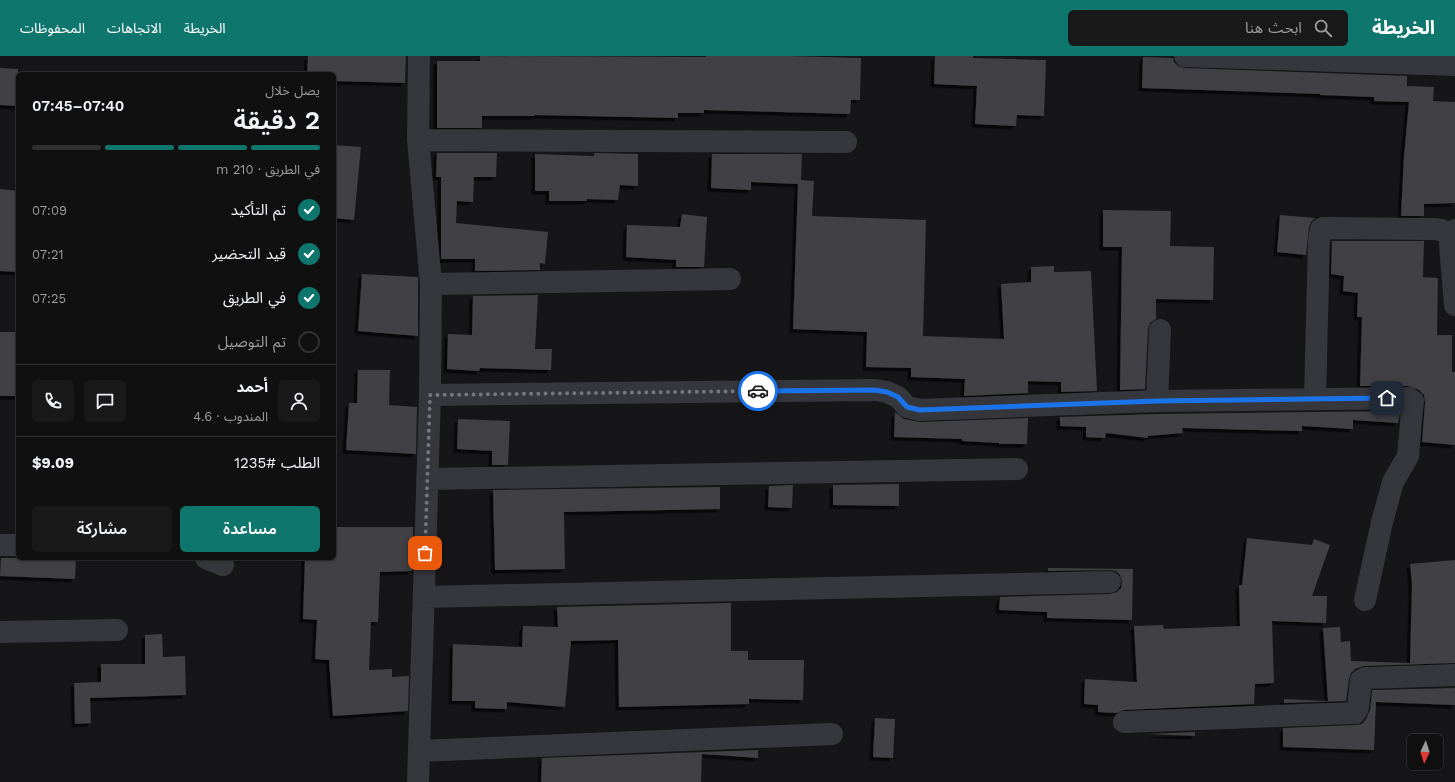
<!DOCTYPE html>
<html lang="ar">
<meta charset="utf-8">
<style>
body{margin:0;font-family:"Work Sans","Noto Sans Arabic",sans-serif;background:#19191a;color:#f1f3f6;direction:rtl;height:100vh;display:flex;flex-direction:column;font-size:15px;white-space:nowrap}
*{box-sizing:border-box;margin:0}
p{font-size:13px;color:#9c9d9f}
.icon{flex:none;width:22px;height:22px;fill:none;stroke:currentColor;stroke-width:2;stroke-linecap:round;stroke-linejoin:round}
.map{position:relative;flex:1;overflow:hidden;direction:ltr}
.panel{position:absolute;left:16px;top:16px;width:320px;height:488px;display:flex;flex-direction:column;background:#101011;border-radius:6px;box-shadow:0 1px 3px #0004,0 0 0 1px #303031;direction:rtl}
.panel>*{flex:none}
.needle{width:26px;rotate:184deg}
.tools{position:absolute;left:1407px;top:678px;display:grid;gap:8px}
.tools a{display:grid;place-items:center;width:36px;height:36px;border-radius:6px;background:#101011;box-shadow:0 1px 3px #0004,0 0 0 1px #303031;font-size:20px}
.pin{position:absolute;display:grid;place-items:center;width:34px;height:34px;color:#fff;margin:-17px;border-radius:8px;box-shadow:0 2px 6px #0006}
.courier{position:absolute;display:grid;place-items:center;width:40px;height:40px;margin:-20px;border:3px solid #1a73e8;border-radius:50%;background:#fff;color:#222;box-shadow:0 1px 5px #0007}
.headline em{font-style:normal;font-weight:600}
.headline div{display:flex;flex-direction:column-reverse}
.headline{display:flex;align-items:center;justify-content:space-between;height:68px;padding:0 16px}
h1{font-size:26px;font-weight:600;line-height:30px}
.bar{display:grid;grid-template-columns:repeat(4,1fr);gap:6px 4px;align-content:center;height:48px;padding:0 16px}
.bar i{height:5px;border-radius:3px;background:#303031}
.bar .active{background:#0f766e}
.bar p{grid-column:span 4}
.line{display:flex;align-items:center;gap:10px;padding:0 16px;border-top:1px solid #303031}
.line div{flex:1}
.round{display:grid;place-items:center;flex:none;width:42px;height:42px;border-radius:6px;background:#19191a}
ol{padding:0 16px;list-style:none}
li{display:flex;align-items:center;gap:12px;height:44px}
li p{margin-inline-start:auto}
li .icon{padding:4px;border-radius:50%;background:#0f766e;color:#fff;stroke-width:4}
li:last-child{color:#9c9d9f}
li i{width:22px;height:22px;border:2px solid #303031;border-radius:50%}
.action{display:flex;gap:8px;margin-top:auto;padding:8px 16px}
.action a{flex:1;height:46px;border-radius:6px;background:#0f766e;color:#fff;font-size:16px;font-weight:600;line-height:46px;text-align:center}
.action a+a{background:#19191a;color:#f1f3f6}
header{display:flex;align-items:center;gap:24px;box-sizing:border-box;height:56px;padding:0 20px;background:#0f766e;color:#fff}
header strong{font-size:19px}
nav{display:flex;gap:22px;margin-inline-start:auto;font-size:14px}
.search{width:280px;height:36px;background:#19191a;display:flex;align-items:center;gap:10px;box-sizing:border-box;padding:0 14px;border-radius:6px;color:#9c9d9f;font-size:15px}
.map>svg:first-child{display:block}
.building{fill:#404044;filter:url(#shadow)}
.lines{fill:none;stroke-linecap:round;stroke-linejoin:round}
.minor{stroke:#36373c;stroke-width:22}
.done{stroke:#75767f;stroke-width:4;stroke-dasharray:0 7.2}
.route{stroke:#1a73e8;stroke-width:5}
</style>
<header>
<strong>الخريطة</strong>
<div class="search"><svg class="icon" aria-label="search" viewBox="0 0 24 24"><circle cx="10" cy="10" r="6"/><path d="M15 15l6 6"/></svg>ابحث هنا</div>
<nav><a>الخريطة</a><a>الاتجاهات</a><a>المحفوظات</a></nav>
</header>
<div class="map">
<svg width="1455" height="726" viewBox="0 0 1455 726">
<defs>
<filter id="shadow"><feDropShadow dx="-3.5" dy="3.5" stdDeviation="0" flood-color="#0009"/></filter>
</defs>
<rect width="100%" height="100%" fill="#161517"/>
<path class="building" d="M308,0h98l-1,27 -71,-2v-7h-27z
M480,0l226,1v-1h83l72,2 -1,42h-9l-1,14 -146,-4v3h-26v5l-144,-3 1,1h-53v12h-45v-67h43z
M935,0h38v2l73,2 -2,56 -27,-1 -1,11 -41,-2 2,-38 -43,-2z
M1143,1l30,1 1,4 4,4 7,2 222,8v10l27,1 -1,14 22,1v101l-31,1v12h-23l3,-60 5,-54 -35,-1v-4l-54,-2v-1l-178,-6z
M0,12l18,1v37l-18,-1z
M334,89l27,2 -7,73 -20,-2z
M437,97h60l-1,24h-22l-1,25 -16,-1 -1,22 92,9 -3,32 -5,-1v7l-65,1v-12h-34v-82h-5z
M594,97l44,1v32l-18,-1 -2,15 -31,-1v2h-38v-10h-14v-37l59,2z
M712,98h90l-1,26 13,1 -2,35 114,4 -3,116 81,3 -3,-55 30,-2v-15l23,-1v6l37,-1 6,120 -36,1v-10l-33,-1v12l-64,3 1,-17 -54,-2v-9l-45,-1 1,-35 -74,-3 5,-145 -47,-2v8l-40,-2z
M0,133l18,2v81l-18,-1z
M1103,154l68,1 -1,35 44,1 -1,53 -57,-1v20l-6,4 -2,6 -3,60 -25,1 2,-143h-19z
M682,158l25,3 -3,50h-28v-7l-50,-3 1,-32 53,2z
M1280,159l35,3 -4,4 -2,5 -3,28 -29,-3z
M1332,185h92l-1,36 15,1 -1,57h15v37h3v73l-33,-3 3,-40 -1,-7 -5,-5 -11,-4h-48l2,-69h-5l1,-24 -15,-2 1,-15 -13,-2z
M362,218l56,3v59l-60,-5z
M538,239l-3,54h17l-1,21 -71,-2 -1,3 -32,-2 1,-35 24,1 1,-39z
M0,276h18v64h-18z
M358,314h32l-1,35 28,2 -1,47 -70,-4 3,-47h8z
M1400,355l-2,12 -45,-3v9l-51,-3v5l-120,-3 1,5 -35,3v2l-42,-5 -1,5 -19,-1v-10l-26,-1v-9l97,-3z
M895,356l9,7 16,3 108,-4 -1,26h-28v-1l-37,-2v-2l-68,-2z
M458,363l52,2 -2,44h-16v-14l-35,-2z
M899,428v22l-66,-1v-20z
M793,429l-1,23 -24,-1 1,-21z
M720,431v22l-156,3 1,57 -70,1 -2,-80z
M334,471h79l-1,44 -32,1 -2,50h-7l-2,48 23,-1v8l17,-1 -1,35 -75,5 -4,-56 -14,-1 2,-39 -14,-1 2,-61h29z
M1247,482l65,7 2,-6 16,6 -18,51h15l-1,27 -54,-2 2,62 -19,1 -1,20 -130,6 -8,3 -18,-1v-7l-14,-1 1,-25 52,3 -3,-56 29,-1 1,4 76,-3 -1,-41h3z
M1,502h75l-1,21 -75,-3z
M1455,504v103l-91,3 -9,3 -4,4 -2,6 -3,22 -62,2v-4l44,2 -5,-73 17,-1 1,15 9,-1 1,20 59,2 2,-79 -2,-20z
M1048,512l85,1 -1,51 -85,-2v-6l-48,-2 1,-13 110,-3 7,-2 4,-4 1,-6 -2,-7 -4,-4 -6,-1 -62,1z
M731,547v48h17v9h56l-1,40 -54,-1v5l-130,3 -1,-67 -47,1 -6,66 -58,-5v7l-32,-1v-7h-23l1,-57 69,3 1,-21 35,1 -1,-20z
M162,578l1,23 22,-1 1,39 -96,3 1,25 -16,1 -1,-41 27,-1v-18h44v-29z
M1455,632v17l-79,-3 -2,48 -91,-3v-19l72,-3 7,-1 4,-5 4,-9 2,-20z
M875,662l20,1 -2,39 -20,-1z
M1195,676v4l-48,-2z
M758,694v8l-56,-4 -1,28h-160l1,-24z"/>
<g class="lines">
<path class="minor" d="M1185,0l270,9
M418,84l428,2
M1455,174l-4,6 -1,9 5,60
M431,228l299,-5
M430,339l445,-5 12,2 11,5 9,10 13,3 237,-9 251,-3 5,3 -5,55 -15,26 -11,40 -17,78
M1315,343l4,-159 2,-11 2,-1 111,1 7,1 10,6
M1157,345l3,-71
M427,423l590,-10
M0,489h18
M206,502l17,7
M424,541l686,-15
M0,576l117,-2
M1124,666l231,-9 3,-5 3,-28 4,-2 90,-3
M419,695l413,-17
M418,726l12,-387 1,-111 -13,-144 1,-84"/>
</g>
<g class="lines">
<path class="done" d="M425,497l5,-158 328,-4"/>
<path class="route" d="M758,335l117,-1 12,2 11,5 9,10 13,3 237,-9 230,-3"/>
</g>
</svg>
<div class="tools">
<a><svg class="needle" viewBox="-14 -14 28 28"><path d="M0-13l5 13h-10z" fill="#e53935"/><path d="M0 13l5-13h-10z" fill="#9c9d9f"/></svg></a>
</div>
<div class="pin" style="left:425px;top:497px;background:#ea580c"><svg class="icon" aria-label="bag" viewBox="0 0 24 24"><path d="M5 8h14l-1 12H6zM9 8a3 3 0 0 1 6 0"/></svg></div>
<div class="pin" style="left:1387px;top:342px;background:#1f2937"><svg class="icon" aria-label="home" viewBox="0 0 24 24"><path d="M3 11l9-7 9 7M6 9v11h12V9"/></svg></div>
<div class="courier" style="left:758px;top:335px"><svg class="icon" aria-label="car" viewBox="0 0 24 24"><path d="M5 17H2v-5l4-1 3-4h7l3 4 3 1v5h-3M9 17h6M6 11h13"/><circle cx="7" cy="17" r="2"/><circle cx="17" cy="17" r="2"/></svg></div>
<section class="panel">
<div class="headline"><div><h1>2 دقيقة</h1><p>يصل خلال</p></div><em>07:40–07:45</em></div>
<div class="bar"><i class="active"></i><i class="active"></i><i class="active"></i><i></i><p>في الطريق · 210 m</p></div>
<ol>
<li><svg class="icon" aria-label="check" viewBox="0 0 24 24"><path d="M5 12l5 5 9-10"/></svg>تم التأكيد<p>07:09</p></li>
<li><svg class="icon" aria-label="check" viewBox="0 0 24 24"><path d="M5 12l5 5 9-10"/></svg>قيد التحضير<p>07:21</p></li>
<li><svg class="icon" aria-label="check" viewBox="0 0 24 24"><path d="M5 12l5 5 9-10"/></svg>في الطريق<p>07:25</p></li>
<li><i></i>تم التوصيل</li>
</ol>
<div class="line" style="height:72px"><a class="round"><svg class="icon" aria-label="person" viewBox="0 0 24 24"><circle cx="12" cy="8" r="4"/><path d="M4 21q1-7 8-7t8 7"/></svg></a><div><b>أحمد</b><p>المندوب · 4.6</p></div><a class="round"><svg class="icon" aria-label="chat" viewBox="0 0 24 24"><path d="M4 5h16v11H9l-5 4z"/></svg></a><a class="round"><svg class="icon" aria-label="phone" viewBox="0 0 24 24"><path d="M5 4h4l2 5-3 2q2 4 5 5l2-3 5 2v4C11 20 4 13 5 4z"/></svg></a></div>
<div class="line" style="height:52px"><div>الطلب #1235</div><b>$9.09</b></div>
<div class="action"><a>مساعدة</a><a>مشاركة</a></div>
</section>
</div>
